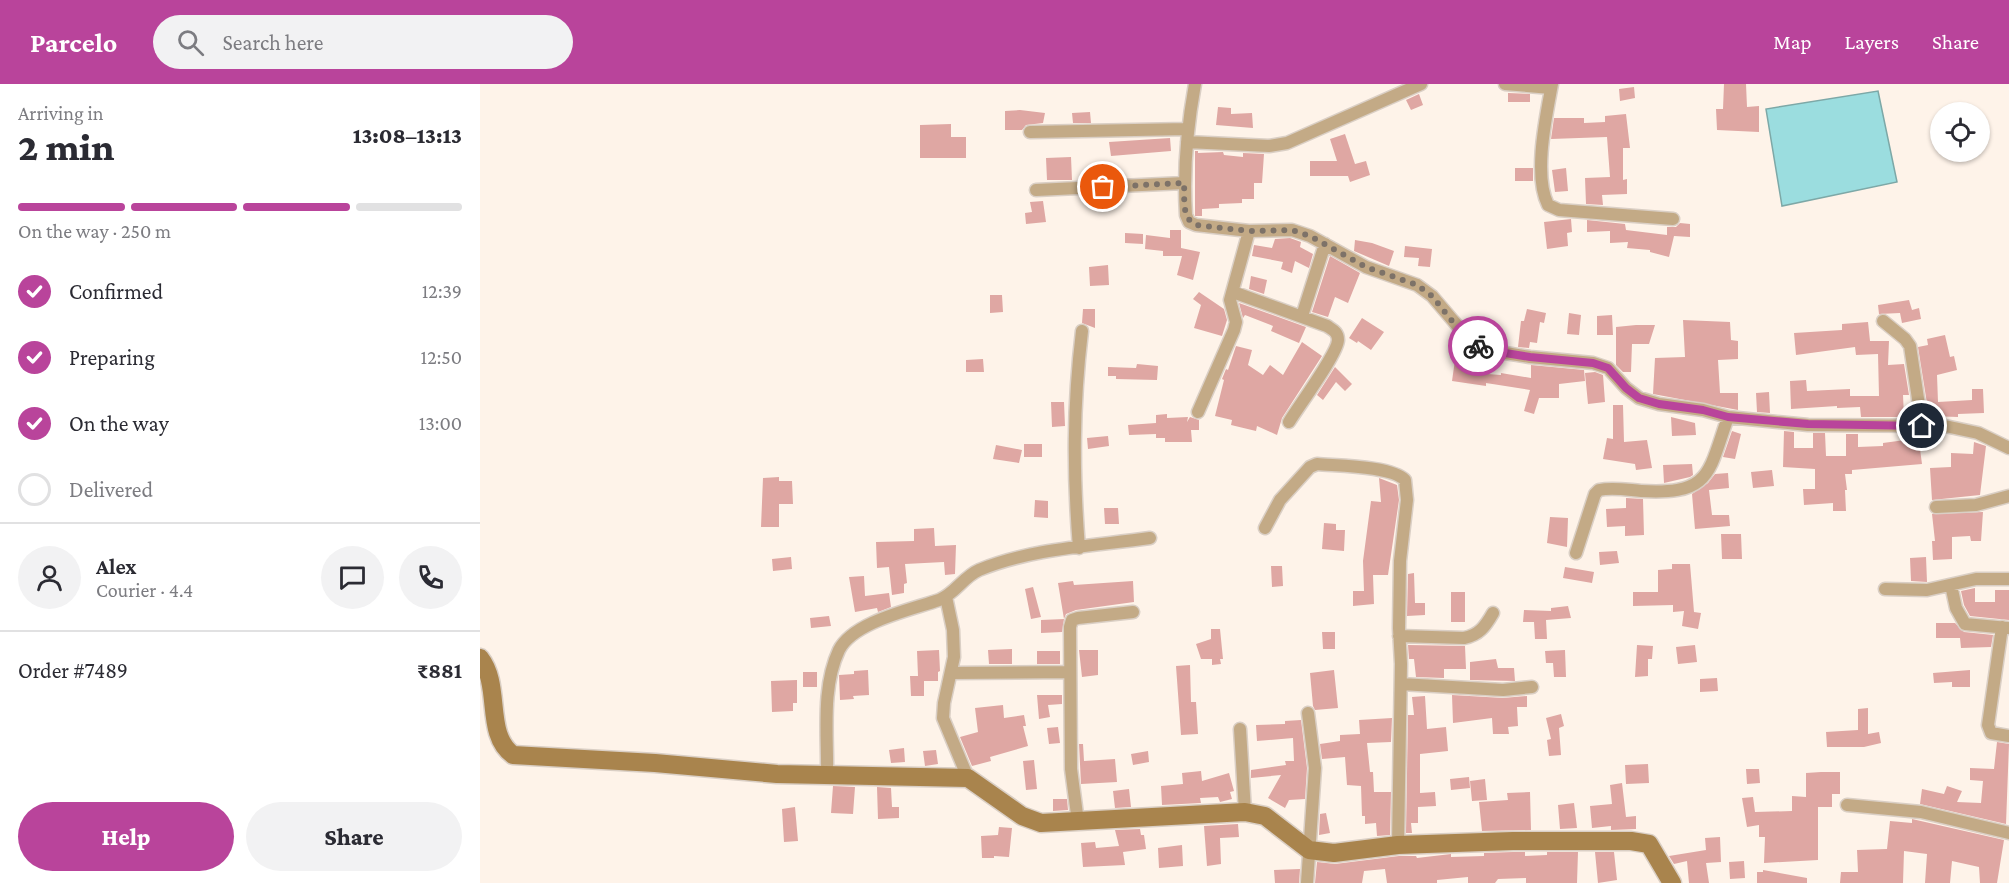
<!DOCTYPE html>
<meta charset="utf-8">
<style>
body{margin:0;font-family:"Crimson Pro",serif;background:#f2f2f3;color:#2b2b33;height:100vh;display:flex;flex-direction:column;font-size:22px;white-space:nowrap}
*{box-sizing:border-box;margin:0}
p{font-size:20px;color:#7c7c81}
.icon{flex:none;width:33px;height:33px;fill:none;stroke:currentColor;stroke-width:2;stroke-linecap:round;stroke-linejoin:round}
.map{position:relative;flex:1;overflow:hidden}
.drawer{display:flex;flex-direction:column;background:#fff;width:480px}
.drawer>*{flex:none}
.tools{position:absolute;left:1450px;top:18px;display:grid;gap:12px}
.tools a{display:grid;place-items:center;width:60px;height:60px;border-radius:50%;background:#fff;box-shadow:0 2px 4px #0004;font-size:30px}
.pin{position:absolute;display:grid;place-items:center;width:51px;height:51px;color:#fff;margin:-26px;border:3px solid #fff;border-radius:50%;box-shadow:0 2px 6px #0007}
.courier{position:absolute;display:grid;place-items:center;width:60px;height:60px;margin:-30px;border:4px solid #b9449b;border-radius:50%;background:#fff;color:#222;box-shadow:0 2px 8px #0007}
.overview em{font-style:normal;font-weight:800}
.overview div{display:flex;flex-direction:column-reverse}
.overview{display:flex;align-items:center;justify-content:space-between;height:102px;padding:0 18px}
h1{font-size:39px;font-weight:800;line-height:45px}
.bar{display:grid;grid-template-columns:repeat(4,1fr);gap:9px 6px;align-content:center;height:72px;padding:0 18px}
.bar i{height:8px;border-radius:4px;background:#e1e1e2}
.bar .on{background:#b9449b}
.bar p{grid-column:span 4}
.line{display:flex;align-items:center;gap:15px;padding:0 18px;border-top:2px solid #e1e1e2}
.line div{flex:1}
.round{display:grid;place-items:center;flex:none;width:63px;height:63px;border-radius:32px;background:#f2f2f3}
ol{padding:0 18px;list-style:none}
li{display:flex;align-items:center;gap:18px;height:66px}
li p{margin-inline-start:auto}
li .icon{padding:6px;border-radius:50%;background:#b9449b;color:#fff;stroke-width:4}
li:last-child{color:#7c7c81}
li i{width:33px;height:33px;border:3px solid #e1e1e2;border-radius:50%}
.action{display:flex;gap:12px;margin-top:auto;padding:12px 18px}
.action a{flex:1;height:69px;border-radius:36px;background:#b9449b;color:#fff;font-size:24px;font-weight:800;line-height:69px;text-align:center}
.action a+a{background:#f2f2f3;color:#2b2b33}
header{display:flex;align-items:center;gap:36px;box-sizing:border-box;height:84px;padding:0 30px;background:#b9449b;color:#fff}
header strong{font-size:28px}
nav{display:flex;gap:33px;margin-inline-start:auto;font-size:21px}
.search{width:420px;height:54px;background:#f2f2f3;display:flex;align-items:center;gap:15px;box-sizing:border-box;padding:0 21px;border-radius:33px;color:#7c7c81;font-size:22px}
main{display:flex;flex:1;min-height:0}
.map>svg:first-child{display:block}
.water{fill:#9bdddf;stroke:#7da8a7;stroke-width:1.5}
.building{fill:#dfa7a3}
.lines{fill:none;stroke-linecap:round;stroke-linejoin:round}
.street-casing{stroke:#dacfc5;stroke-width:15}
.secondary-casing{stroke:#dacfc5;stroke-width:21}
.street{stroke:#c3aa86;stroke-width:12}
.secondary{stroke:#a9844d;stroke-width:18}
.done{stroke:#7d7268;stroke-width:6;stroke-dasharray:0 10.8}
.route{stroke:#b9449b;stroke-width:8}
</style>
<header>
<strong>Parcelo</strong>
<div class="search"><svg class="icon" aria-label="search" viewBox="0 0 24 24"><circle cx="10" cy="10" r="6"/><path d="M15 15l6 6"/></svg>Search here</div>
<nav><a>Map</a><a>Layers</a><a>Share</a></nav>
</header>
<main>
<section class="drawer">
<div class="overview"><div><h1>2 min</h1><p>Arriving in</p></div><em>13:08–13:13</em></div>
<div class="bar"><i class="on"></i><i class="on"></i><i class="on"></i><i></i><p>On the way · 250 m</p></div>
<ol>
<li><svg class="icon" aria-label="check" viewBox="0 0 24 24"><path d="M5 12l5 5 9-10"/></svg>Confirmed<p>12:39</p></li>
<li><svg class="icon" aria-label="check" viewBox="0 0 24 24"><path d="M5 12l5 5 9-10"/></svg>Preparing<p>12:50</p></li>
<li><svg class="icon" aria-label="check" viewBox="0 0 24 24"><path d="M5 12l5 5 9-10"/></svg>On the way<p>13:00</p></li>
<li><i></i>Delivered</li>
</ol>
<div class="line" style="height:108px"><a class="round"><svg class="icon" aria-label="person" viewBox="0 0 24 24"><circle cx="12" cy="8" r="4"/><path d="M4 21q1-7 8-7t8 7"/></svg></a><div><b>Alex</b><p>Courier · 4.4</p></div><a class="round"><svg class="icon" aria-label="chat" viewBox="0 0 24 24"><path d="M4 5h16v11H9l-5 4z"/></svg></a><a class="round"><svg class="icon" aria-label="phone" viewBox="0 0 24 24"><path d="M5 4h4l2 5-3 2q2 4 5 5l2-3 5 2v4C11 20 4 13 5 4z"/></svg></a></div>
<div class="line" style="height:78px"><div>Order #7489</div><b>₹881</b></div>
<div class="action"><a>Help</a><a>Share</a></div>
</section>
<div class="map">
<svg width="1529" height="799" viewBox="0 0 1529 799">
<rect width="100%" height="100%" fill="#fef3e9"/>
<path class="water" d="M1398,7l19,91 -115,24 -16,-97z"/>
<path class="building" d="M1244,0h22l1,23 12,-1v26l-42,-2 -1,-21h7z
M1154,3l1,11 -15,3 -1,-12z
M1028,9l22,1v8h-22z
M939,10l4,11 -12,5 -5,-10z
M738,23l13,1v6l21,-1 1,15 -37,-3z
M540,26l25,3 -2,10 -17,2 -4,5h-17v-19z
M610,28l1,11h-18l-1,-10z
M1146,30l4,34h-7v32l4,-1v15l-25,1 1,10 -17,-1 -1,-26 25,-1 -3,-40 -56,2 3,-21h30v5l21,-1v-6z
M471,40v13h15v21h-46v-33z
M865,50l10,30 11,-3 4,14 -20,7 -2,-6h-38v-15h27l-7,-22z
M690,54l1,13 -60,5 -2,-14z
M715,67h3v2l25,-1 1,3 19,2v-4l21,1 -2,29h-8v16h-12v4l-23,1v4l-17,1v7h-7z
M591,73l1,23h-25l-1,-22z
M1035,84h18v13h-18z
M1086,84l2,23 -13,1 -3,-22z
M563,117l3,21 -20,2 -1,-11 7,-1 -2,-10z
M1091,135l1,13 -5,1 1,13 -21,3 -3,-27z
M1107,136l38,4 1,6 41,5v-8h9l4,-4 10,1v13l-16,-1 -5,21 -19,-5v-2l-23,-2 1,-6 -18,1v-12l-23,1z
M690,146h11v18l19,4 -7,28 -16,-5 5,-19h-19v-5l-18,-2 1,-14 24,3z
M645,149l18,1v10l-18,-1z
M810,154l11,4 -1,5 13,7 -4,14 -14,-7 -3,12 -11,-4 2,-7 -31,-6 2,-11 18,3 3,-9z
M875,156l17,3 22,8 -5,15 -35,-15z
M925,162l27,3 -2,18 -12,-1 1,-8 -15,-1z
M850,172l30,17 -12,30 -13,-6 -7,20 -16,-5z
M628,181l1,20 -19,1 -1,-19z
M771,192l16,4 -3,14 -15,-5z
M719,208l25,17 3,11 -5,16 -28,-8 7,-23 -8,-6z
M510,211h12l1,17 -13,1z
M1429,216l3,10 7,-2 2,11 -19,4 -2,-10 -21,1 -1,-9z
M759,219l67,24 -7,16 -28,-12 2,-5 -28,-11 -2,3z
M603,225h12v19l-13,-5z
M1047,225l19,4 -2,10 -4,-1 -3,21 -7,-1 -1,6 -11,-1 3,-26h3z
M1089,229l12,2 -2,20 -12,-1z
M1132,231l1,20h-16v-19z
M882,234l22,14 -13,18 -13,-9 -1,2 -8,-5z
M1203,236l47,2 1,18 7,1v18l-20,1 2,33h18v17l-85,-16 2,-36 30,-1z
M1388,238l2,19h19l-1,24 16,-1 5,31h-6l1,22h-43l-1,-10 -23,1v-2l-46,3 -1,-28 16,-1 1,11 43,-2v7h29l-1,-42 -22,1 -1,-8 -59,8 -2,-22 48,-3v-6z
M1156,241h19l-6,19h-17l-1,28h-8l-7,-7v-38z
M1465,251l5,22 4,-1 3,14 -20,5 1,27 34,-2v-11h11l1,24 -26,1v3l-29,-1 -11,-69 10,-2 -1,-6z
M822,258l20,14 -40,62 -5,17 -20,-9 -1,5 -25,-6 1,-5 -17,-4 9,-36 -2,-1 4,-10 2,1 8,-24 16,4 -4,15 15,10 7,-10 13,10z
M976,269l19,3 -2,17 28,2v-2l30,5v-13l53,5 1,11 -26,3v14h-20l-5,16 -10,-3 6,-21 -44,-7v3l-34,-5z
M503,275l1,13h-18v-12z
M657,280l21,2 -1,14 -41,-1v-3h-8v-9l28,1z
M855,283l17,17 -7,7 -9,-9 -13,18 -6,-5z
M1115,288l8,3 2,27 -17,2 -3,-31z
M1289,308l1,21 -13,-1 -1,-19z
M571,318h13l1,24 -13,1z
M1133,321h10l1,37 23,-2 5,28 -16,2 -1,-6 -32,-5 4,-21 6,1z
M687,330v4l21,-1 -1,5 3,-5 9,3v10h-8l1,12h-27v-4h-9v-4l-27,1 -1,-10 28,-2v-8z
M1191,333l24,6 1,12 -24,1z
M1252,347l9,3 -6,25 -12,-2z
M1304,347l10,1v16h19v-15h12l1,23h20v-22h12v13l25,-1v-3l22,-3 -1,-6h14l4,30 -70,6v4h-7l2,16h-2l1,21h-13v-8l-29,2 -1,-16h12v-20l-32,-2z
M628,352l1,10 -21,3 -1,-11z
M1494,358l12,4 -6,49 -48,5 -2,-32 21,-1v-14l22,1z
M544,360h18v13h-18z
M516,361l26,5 -3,13 -26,-4z
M1212,380l1,11 -3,2 -26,6 -1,-18z
M1292,386l2,16 -21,2 -2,-16z
M1248,389l1,15 -20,2 3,25h17l1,11 -35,3 -3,-35 16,-11 7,-9z
M299,393v4h13l1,23h-14v23h-18l2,-49z
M899,394l18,7 2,15 -11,75h-15l1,29 -21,2v-15h11l-1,-30 8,-60 10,1z
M1146,414l17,1 1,36 -19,1v-10l-18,1 -1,-18 20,-1z
M555,416l13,1v17l-14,-1z
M624,424h14l1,16h-14z
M1503,428l-2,29h-10l-1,-5 -18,1v22l-19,1 -1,-19h3l-3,-27z
M1070,433l18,1 -1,29 -20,-4z
M844,439l12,1v6h9l-1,21 -22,-2z
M454,444l1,18 21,-1 -1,29 -10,1 -1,-13 -39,2 2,19 -3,1v9l-12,2 -3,-28 -12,1 -1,-26 38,-1v-12z
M1241,450h20l1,25h-20z
M1137,467l2,12 -19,2 -1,-13z
M311,473l1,12 -19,2 -1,-12z
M1446,473l1,25 -16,-1 -1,-23z
M1192,480h18l4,48 7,1 -3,16 -16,-3 2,-15 -11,1v-7l-40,1v-14h25v-22l14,-1z
M791,482h11l1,20 -11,1z
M1085,483l29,5 -2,11 -29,-5z
M934,489l1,30h10v12l-18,1 1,-42z
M384,492l1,20 24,-3 2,14 -13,5 -1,-4 -22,4 -6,-35z
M593,497l1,4 59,-4 1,21 -58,8 -10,4 -2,5 -6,-36z
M553,503l8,30 -10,2 -6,-30z
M1495,504v14h20v-12h14v30l-39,-4 -6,-11 -3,-14z
M971,508h14v30h-14z
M1088,522l3,12 -25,2 1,19h-12l-1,-17h-11l1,-12 27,1v-3z
M349,532l2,10 -20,2 -1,-10z
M584,535l-2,13 -21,1v-13z
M1456,539h19l9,9 29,3 -2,12 -30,1 -1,-10h-24z
M731,545h9l3,30h-3l1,5 -9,1v-6h-11l-5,-15 15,-5z
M842,548h13v17h-12z
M928,561l57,1 1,23h-22v9l-28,-1 -2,-18h-5z
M1157,561l16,1 -1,13h-4v17l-13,1z
M1215,561l2,17 -19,2 -2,-17z
M532,565v15h-23l-1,-14z
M459,566l1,21 -2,1v9h-14v15h-13l-1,-20h8l-1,-25z
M599,566h19v25l-16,2z
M1085,566l1,27h-12l-1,-14h-7l-1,-12z
M557,567h23v13h-23z
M1016,575l2,9h16l1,13 -45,-1v-18z
M710,581l1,37h5l2,32 -17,1 -5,-69z
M388,586l1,25 -16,1 1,3 -14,1 -1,-25 15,-1v-3z
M854,586l4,38 -23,2 -2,-4 -3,-33z
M1490,586v17h-18v-5l-18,1 -1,-10z
M323,588h14v15h-14z
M1237,594l1,13 -18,1v-13z
M317,596v23h-4v8l-21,1 -1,-31z
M557,611h25v9l-14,1 2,12 -11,2z
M972,611l51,3 24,-2v11h-10l1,19 -10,1 1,7h-16l-1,-16 -39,5z
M945,612l2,33 19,-2 2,24 -28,3v39l15,-1 1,14 -18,1v16h-7l1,10h-6l2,-118h6l-2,-18z
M523,621l1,13 20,-3 2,11h-3l5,20 -38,11 1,4 -19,5 -12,-29 18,-5 -3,-24z
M1388,624v26l11,-2 2,11 -17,4h-37l-1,-15 32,-2v-21z
M1081,630l3,12 -5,2 2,27 -12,1 -2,-16 4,-1 -5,-21z
M912,634l-1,24 -24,1 3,29h3l1,20h17l-1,43 -13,1 -1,-13 -11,1v-8h-3l-1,-30 -14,-1 -2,-28 -23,2 -2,-15 20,-3v-6l20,-1 -1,-14z
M821,636l6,48 -2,31 -16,1 -4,8 -17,-10 13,-23 -30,3v-8l35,-5 -1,-4h9l-1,-23 -36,3 -1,-16 29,-1v-3z
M578,643l2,16 -11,1 -2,-16z
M1517,658l12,2 -3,80 -86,-20 2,-15 22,5 3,-8 15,5 -5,11 24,1 2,-22 -13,-1v-12l24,1z
M599,660h4l1,17 31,-2 2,23 -36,2z
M424,664l1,14 -14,1 -2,-13z
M456,666l2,14 -13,2 -2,-15z
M668,667l1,11 -16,3 -2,-11z
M554,676l3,29 -11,1 -3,-29z
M1168,680l1,19 -23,1 -1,-19z
M1266,685h13l1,14 -13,1z
M721,687l1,10 27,-8 5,18 -4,1 2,7 -12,3 -2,-5 -18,1 1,5 -39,2 -1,-19 22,-2 -1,-11z
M1341,688h19v22h-8v13h-14v53l-54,3 1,-26h-6v-12l-12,2 -5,-29 11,-1 2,15 37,-1v-15l14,1v-24z
M989,693l1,11 -19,2 -1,-11z
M1005,695l2,21 -15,1 -2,-20z
M1142,699l4,34 10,-1v13l-25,1v-4l-19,2 -2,-22 22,-2 -2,-19z
M353,702l22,1 -2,27 -22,-1z
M397,703l14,1 1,19h7v11l-21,1z
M649,705l2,18 -16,1 -2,-17z
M1050,708l1,38 -49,1 -3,-29 29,-2 -1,-7z
M573,715h14l1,11 -15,1z
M1094,719l3,25 -17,1 -2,-24z
M315,723l3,34 -14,1 -2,-33z
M846,729l4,20 -11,2 1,-21z
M1432,735l92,21 -7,43h-17l-1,-16 -27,-6 -2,22h-25l2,-29 -23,-3 -1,32h-63l1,-11h17l-1,-22 30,-1 3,-28 22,2z
M758,740l1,13 -19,1 1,26 -14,2 -3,-40z
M519,743l13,1 -3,29 -15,-1v2h-12l-1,-22 17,-1z
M660,745l1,6h3l2,14 -23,3 2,13 -42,2 -2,-24 14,-1 1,6 23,-2 -4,-16z
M1240,753l1,25 -15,1 3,20h-20l-2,-22 -13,3 -5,-8 37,-6 -1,-12z
M702,761l1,21 -24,2 -1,-20z
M1033,768h12v4l22,-1v-3h31l-1,31h-51v-5l-28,1 -3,4h-27v-6l-31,3v3h-50l-2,-14 -21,2 -2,12h-47l2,-21 18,2 64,-8h17l1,2 34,-4v3l33,-1v-3z
M1115,768h19l3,28 -19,3z
M1264,777l1,17 -15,1 -1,-17z
M820,785l-1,14h-24l-1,-13z
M1283,786l44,8v5h-50v-11h6z"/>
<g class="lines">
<defs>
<path id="street" d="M715,0c-8,44 -12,87 -9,131l3,7 7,3 53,6 43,-1 18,6 56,31 51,18 15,11 41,48 20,7 37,6 63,6 15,5 18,20 13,10 20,6 44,6 25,7 80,8 137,1 33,7 31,15
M1025,0l46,4
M1072,0c-6,33 -19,91 -4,121l11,5 114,9
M550,48l157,-3
M707,58l82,4 18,-3 134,-59
M556,106l148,-7
M753,208l94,34c6,4 11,6 11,14 0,13 -40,67 -49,82
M822,232l23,-72
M1403,237l22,18 5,7 12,79
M718,328l36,-82 2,-8 -6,-22 19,-69
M1456,423l40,-2 33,-9
M785,444l15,-28 30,-33 7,-3c22,2 74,2 88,16l2,20 -7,61 -1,67 2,36 -3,181
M599,464c-6,-76 -6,-142 3,-217
M1096,469l19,-59 4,-4c14,-3 29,0 42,1 70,4 67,-17 87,-74
M1471,501l5,23 9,16 43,4
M1405,505l42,1 49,-11h33
M466,513l7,33 1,27 -10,46 -1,15 25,60
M1522,543l-14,98 3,8 18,3
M919,552l65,2c15,-3 21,-11 29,-25
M471,589l119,-1
M921,600l102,6 29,-3
M760,645l5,83
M347,693c1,-41 -6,-89 12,-127 14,-28 71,-40 100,-50 16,-6 24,-23 40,-30 53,-22 115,-24 171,-32
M1367,721l74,7 88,21
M598,738l-7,-53 -1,-142 2,-7 6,-2 55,-6
M827,799l8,-115 -7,-55"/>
<path id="secondary" d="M0,574c22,28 4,76 33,97l142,8 122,11 191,4 54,38 19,7 204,-11 20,4 44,34 25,3 64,-8 115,-4h118l18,3 23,39"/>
</defs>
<use href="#street" class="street-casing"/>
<use href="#secondary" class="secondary-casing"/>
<use href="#street" class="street"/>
<use href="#secondary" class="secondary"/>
</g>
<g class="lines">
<path class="done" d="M623,103l81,-4c1,16 -3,35 12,42l53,6 43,-1 18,6 56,31 51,18 15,11 29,36 17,14"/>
<path class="route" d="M998,262l15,5 37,6 63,6 15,5 18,20 13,10 20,6 44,6 25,7 80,7 114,2"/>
</g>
</svg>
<div class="tools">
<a><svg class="icon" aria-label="locate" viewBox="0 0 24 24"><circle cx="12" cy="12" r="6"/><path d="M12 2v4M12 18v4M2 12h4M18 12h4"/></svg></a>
</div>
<div class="pin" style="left:623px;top:103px;background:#ea580c"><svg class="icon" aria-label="bag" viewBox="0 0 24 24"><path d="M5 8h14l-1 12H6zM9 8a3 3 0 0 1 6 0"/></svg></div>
<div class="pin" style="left:1442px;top:342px;background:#1f2937"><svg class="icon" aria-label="home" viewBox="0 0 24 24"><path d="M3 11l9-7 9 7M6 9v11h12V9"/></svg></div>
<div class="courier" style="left:998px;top:262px"><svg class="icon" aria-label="bike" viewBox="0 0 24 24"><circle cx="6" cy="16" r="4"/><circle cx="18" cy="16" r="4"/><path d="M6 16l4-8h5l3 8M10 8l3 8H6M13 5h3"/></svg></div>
</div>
</main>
